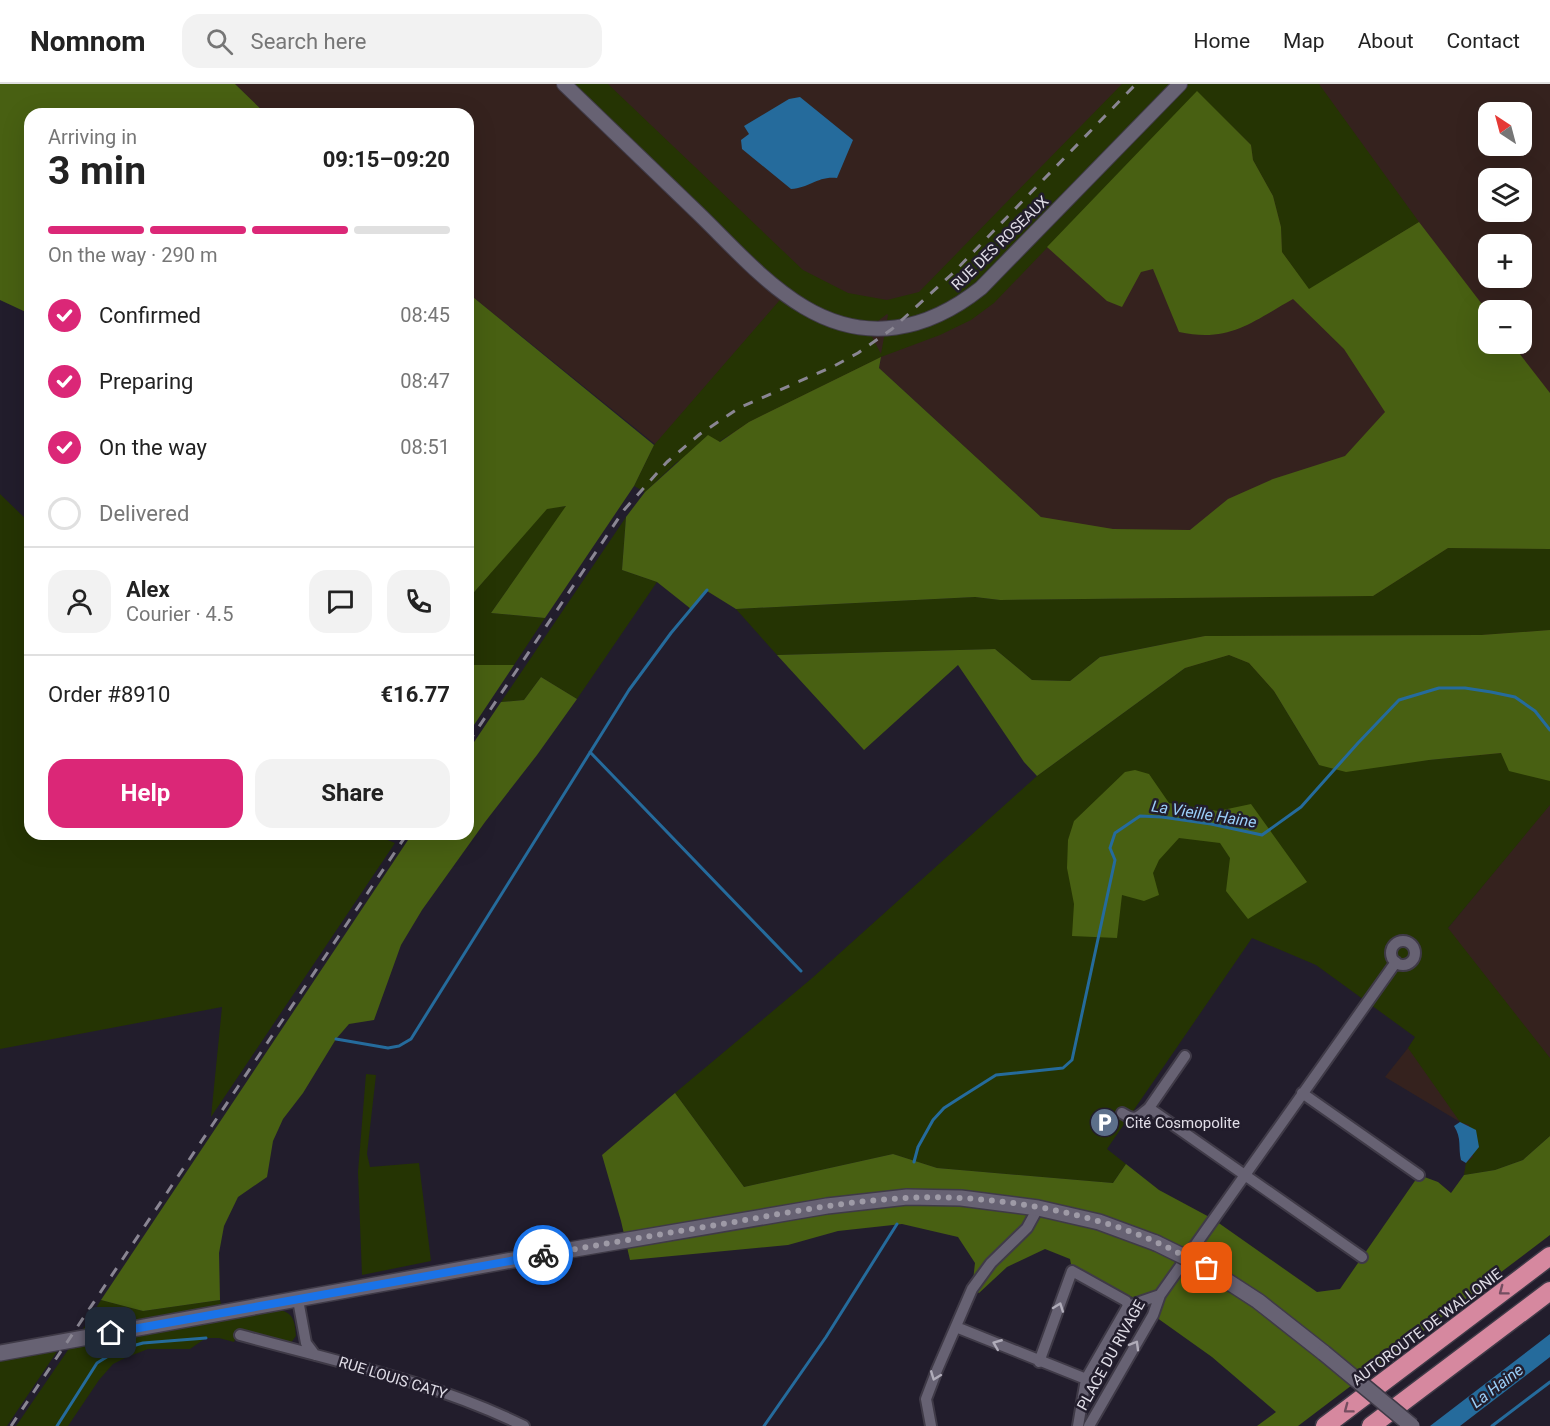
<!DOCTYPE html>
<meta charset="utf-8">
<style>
body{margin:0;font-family:Roboto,sans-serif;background:#f2f2f2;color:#222;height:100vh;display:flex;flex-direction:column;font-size:22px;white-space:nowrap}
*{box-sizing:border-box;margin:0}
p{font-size:20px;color:#767676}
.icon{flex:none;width:33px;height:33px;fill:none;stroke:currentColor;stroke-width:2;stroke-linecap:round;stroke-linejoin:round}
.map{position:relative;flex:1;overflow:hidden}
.details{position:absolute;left:24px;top:24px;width:450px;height:732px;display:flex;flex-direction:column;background:#fff;border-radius:18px;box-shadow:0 6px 24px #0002}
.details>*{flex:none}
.needle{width:39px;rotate:324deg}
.buttons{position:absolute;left:1478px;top:18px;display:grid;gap:12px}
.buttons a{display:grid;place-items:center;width:54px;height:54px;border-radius:12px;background:#fff;box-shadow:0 6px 24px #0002;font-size:30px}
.pin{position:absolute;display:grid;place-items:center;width:51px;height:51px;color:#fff;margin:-26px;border-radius:12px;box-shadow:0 3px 9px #0006}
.courier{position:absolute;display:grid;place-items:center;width:60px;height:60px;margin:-30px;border:4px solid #1a73e8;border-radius:50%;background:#fff;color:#222;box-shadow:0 2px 8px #0007}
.overview em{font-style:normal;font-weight:700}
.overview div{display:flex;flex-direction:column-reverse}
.overview{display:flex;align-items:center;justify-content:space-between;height:102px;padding:0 24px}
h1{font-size:39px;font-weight:700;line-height:45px}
.bar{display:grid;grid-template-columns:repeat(4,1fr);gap:9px 6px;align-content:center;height:72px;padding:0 24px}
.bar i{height:8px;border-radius:4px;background:#e0e0e0}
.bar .current{background:#db2777}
.bar p{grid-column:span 4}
.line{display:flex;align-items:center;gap:15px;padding:0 24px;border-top:2px solid #e0e0e0}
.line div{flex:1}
.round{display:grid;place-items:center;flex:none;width:63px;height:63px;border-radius:18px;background:#f2f2f2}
ol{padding:0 24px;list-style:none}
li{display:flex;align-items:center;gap:18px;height:66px}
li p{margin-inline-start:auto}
li .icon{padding:6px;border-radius:50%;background:#db2777;color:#fff;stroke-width:4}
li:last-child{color:#767676}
li i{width:33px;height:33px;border:3px solid #e0e0e0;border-radius:50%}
.button{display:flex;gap:12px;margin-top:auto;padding:12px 24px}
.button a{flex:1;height:69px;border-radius:18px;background:#db2777;color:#fff;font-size:24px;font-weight:700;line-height:69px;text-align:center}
.button a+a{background:#f2f2f2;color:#222}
header{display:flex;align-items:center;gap:36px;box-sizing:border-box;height:84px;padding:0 30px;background:#fff;border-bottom:2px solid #e0e0e0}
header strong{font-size:28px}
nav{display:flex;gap:33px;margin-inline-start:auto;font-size:21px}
.search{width:420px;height:54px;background:#f2f2f2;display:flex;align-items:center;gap:15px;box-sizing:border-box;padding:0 21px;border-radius:18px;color:#767676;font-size:22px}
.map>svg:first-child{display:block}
.industrial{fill:#35221e;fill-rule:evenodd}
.green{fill:#253403;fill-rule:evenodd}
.forest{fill:#486012}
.water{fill:#256b9c}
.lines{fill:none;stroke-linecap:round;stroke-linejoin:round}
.stream{stroke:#256b9c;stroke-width:3}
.minor-casing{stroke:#3f3a47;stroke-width:14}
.tertiary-casing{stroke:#3f3a47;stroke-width:16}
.secondary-casing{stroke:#3f3a47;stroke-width:18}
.motorway-casing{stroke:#3f3a47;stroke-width:21}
.minor{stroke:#676273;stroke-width:10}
.tertiary{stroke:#676273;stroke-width:14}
.secondary{stroke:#676273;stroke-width:15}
.motorway{stroke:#d6889f;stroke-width:18}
.rail{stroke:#8a8693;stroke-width:3;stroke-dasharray:10 10;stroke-linecap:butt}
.secondary-bridge-casing{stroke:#3f3a47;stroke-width:18;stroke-linecap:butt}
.secondary-bridge{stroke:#676273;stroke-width:15}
.oneway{stroke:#734d60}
.oneway2{stroke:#b0acb9}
.done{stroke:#9e9aa6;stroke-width:6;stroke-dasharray:0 10.8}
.route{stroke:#1a73e8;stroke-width:8}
.labels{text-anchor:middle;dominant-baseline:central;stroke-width:5;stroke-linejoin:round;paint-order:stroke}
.street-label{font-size:15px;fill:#e0dde7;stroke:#221d2c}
.poi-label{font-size:15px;fill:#e0dde7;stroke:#221d2c;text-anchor:start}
.water-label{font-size:16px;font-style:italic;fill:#9acef8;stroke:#221d2c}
</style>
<header>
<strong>Nomnom</strong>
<div class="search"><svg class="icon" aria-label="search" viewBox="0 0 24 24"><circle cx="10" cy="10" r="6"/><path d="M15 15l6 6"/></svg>Search here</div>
<nav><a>Home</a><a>Map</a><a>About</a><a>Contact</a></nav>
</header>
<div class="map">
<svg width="1550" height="1342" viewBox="0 0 1550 1342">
<rect width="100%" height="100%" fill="#221d2c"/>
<path class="industrial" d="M235,0h1315v695l-365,-111 -144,-151 -162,-149 2,-10 -204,104 -209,-169v-179h-202zM1488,28h33v34h-33zM1488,94h33v34h-33zM1488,160h33v34h-33zM1488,226h33v34h-33z
M1550,720v332l-86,39 2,-12 -6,-41 -75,-45 31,-39 32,-110z"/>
<path class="green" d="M564,0h44l195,186 45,23 39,7 32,-8 203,-208h197l100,138 -110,68 -27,-38 -1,-25 -8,-31 -20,-36 -2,-15 -54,-53 -203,211 -23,17 -31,15 -59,22 -132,65 -30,20 -42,20 -32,30 -11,-6 20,-41 131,-151zM887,230l1,1 -7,39 -13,-25z
M0,410l30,29v311h343l22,9 -184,274 11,-110 -222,42z
M567,422l-76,107 54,5 -31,47h-46v-66l79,-91z
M626,433l-4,53 35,12 -80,117 -36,-22 -17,23 -23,2z
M1448,464l102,1v81l-69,5 -276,1 -105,21 -30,24 -38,-1 -37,-31 -218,6 -41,-46 239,-12 25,3 373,-4z
M1229,571l20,8 25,28 45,74 110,-5 73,-7 48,26v26l-102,123 102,130v78l-27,24 -28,10 -31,5 2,-12 7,-6 -4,-32 -9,-3 -52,-74 7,-11 -99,-72 -64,-27 -145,211 19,15 -13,19 -176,-15 -44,-14 -149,33 -69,-94 136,-114 226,-203 148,-108z
M366,990l10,1 -9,79 3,13 49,-4 12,98 -69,14 -4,-103z
M101,1216l42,11 77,-11 2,7 -141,25z
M280,1226c14,3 15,13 16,26l-6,8 -51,-13 -5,11 -15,-4h-13l-16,11h-42l-23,9 -12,6 -14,16 -31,46h-52l54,-79 139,-26z
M60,1263l-53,79h-7v-69z"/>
<path class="forest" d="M0,0h235l31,30h-236v200l-30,-14z
M1197,7l54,54 2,15 20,36 8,31 1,25 27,37 110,-67 69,90v32h24l38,49v156l-102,-1 -75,48 -373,4 -25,-3 -239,12 -29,-18 -16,18 -34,-27 -35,-12 4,-53 19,-25 63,-57 12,7 29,-20 132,-65 -2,11 162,149 72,12 77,1 38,-31 45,-20 72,-23 40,-44 -41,-63 -51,-50c-41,23 -64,44 -114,33l-26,-63 -12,3 -19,35 -15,-6 -60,-54z
M468,209l186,152 -20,41 -89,132 -54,-5 75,-107 -19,3 -79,90z
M1550,546v151l-41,-10 -8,-18 -72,7 -83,12 -27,-7 -45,-74 -25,-28 -20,-8 -44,13 -148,108 -13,-14 -66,-97 -94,85 -87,-95 218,-6 37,31 38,1 30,-24 105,-21 276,-1z
M468,581h46l-46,69z
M541,593l36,22 -40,56 -52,67 -63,88 -21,35 -27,75 -25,4 -13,15 -33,54 -20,26 -10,22 -6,36 -29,20 -14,29 -5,27 1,47 -77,11 -42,-11 311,-466h56v-83l33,-49 23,-2z
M1135,686l14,4 20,29 49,8 33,-7 56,78 -59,37 -22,-28 4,-33 -10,-15 -41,-5 -20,22 -6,13 6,22 -15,6 -22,-6 -5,43 -45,-2 2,-32 -7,-36 1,-28 6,-19 51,-49z
M675,1009l69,94 149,-33 44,14 176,15 13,-19 33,26 54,29 104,73 23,-3 79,-114 19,7 13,11 13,-18 31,-5 28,-10 27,-24v99l-252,191h-41l19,-14 -64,-55 -59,-42 6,-20 -27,2 -60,-28 -2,-10 -25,-10 -38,18 -28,26 -7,-4 3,-26 -17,-26 -56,-13 -64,7 -50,14 -158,15 -9,-39 -19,-66z"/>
<path class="water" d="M800,13l53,43 -16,38c-20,-2 -27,10 -46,11l-49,-40 -1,-9 8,-6 -5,-8 45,-27z
M1460,1038l16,8 3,17 -13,16 -5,-3c-3,-12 1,-22 -7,-34z
M1550,1250v23l-90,69h-30z"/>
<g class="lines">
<path class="stream" d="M590,668l211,219
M336,955l52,9 11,-2 12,-7 218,-349 42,-57 36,-43
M914,1078l4,-15 15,-27 11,-12 14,-9 38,-24 67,-7 9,-8 43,-200 -5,-12 5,-15 25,-17 22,1 49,7 51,11 39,-28 57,-64 41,-43 40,-12h26l26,4 24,5 20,14 15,19
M57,1342l40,-63 21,-13 25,-7 63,-5
M764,1342l62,-89 71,-113
M1492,1342l58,-44"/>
<defs>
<path id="minor" d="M1391 869a12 12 0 1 1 24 0a12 12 0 1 1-24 0Z
M1302,1009l117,82
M1149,1024l36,-52
M1122,1029c14,9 16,4 27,-5l213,149
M298,1216l8,43 9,12
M1128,1222l32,-11
M956,1243l130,52
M240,1251c95,26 195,47 284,91
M1039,1278l33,-91 54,30 2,5 -42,73 -8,47
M931,1342l-5,-27 11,-29 35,-81 19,-26 36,-35 11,-20
M1089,1342l64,-111 7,-20 236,-333"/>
<path id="tertiary" d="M564,0c45,43 90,87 135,130 33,32 65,69 105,93 62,37 123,24 177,-19l199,-204"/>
<path id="secondary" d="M1207,1184l51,33 66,52
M0,1269l540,-98 287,-49 80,-9 54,1 77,10 61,14 57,21"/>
<path id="motorway" d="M1325,1342l225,-170
M1371,1342l179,-135"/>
</defs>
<use href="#minor" class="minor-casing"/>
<use href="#tertiary" class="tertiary-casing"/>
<use href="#secondary" class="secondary-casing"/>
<use href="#motorway" class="motorway-casing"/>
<use href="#minor" class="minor"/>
<use href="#tertiary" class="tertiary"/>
<use href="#secondary" class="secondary"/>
<use href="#motorway" class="motorway"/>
<path class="rail" d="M468,659l156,-233 43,-48 33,-28 39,-26 95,-42 24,-13 34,-24 60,-55 184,-190
M11,1342l396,-592"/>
<defs>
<path id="secondary-bridge" d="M1156,1159l51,25
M1324,1269l88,73"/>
</defs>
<use href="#secondary-bridge" class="secondary-bridge-casing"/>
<use href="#secondary-bridge" class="secondary-bridge"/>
</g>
<defs><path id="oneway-chevron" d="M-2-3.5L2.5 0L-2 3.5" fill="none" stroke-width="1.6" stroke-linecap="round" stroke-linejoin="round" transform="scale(1.5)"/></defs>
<g class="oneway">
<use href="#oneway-chevron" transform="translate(1503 1207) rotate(143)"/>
<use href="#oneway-chevron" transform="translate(1348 1325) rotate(143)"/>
</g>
<g class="oneway2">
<use href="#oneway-chevron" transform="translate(1059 1223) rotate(-70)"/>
<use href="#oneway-chevron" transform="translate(997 1260) rotate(-158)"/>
<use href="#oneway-chevron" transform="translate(1135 1261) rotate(-60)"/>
<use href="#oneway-chevron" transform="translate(935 1292) rotate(111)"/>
</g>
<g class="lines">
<path class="done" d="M543,1171c65,-12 131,-23 197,-34 72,-13 146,-27 220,-23 59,3 122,15 177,36 24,9 47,22 70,34"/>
<path class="route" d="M111,1249l432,-78"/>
</g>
<defs>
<symbol id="parking-disc" viewBox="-11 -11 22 22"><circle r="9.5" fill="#5c6f8a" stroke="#221d2c"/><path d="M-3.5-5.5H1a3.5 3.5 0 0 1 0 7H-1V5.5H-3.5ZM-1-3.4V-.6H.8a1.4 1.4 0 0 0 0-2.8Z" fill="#fff"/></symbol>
</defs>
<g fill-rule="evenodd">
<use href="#parking-disc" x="1088" y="1022" width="33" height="33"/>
</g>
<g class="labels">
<g class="street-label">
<text transform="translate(1000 159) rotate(-44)">RUE DES ROSEAUX</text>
<text transform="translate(1427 1243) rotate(-37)">AUTOROUTE DE WALLONIE</text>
<text transform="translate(1111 1271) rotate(-61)">PLACE DU RIVAGE</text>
<text transform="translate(393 1294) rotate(17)">RUE LOUIS CATY</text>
</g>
<g class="poi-label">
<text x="1125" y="1039">Cité Cosmopolite</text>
</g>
<g class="water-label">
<text transform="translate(1204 730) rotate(9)">La Vieille Haine</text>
<text transform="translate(1497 1302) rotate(-37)">La Haine</text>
</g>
</g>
</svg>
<div class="buttons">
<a><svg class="needle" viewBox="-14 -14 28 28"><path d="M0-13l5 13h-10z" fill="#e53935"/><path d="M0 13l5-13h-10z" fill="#767676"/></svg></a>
<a><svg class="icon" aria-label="layers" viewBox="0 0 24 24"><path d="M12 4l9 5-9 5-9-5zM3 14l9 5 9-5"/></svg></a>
<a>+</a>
<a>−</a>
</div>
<div class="pin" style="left:1207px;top:1184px;background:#ea580c"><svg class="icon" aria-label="bag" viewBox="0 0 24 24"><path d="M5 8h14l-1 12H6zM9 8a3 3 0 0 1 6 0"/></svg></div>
<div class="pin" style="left:111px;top:1249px;background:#1f2937"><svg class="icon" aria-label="home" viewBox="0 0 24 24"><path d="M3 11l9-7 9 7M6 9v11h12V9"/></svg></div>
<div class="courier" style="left:543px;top:1171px"><svg class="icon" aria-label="bike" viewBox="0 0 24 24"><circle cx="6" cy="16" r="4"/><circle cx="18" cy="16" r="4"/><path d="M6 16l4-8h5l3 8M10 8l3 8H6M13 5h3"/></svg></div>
<section class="details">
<div class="overview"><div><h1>3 min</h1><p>Arriving in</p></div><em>09:15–09:20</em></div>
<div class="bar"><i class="current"></i><i class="current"></i><i class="current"></i><i></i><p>On the way · 290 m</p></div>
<ol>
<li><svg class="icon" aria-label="check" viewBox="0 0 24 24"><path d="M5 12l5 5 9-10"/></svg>Confirmed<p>08:45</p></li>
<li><svg class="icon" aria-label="check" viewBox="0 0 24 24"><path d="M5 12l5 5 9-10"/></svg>Preparing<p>08:47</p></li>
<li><svg class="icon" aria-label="check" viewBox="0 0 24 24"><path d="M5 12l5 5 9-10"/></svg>On the way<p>08:51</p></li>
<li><i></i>Delivered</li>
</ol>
<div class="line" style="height:108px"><a class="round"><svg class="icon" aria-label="person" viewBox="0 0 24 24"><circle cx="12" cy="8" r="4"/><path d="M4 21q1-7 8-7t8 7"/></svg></a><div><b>Alex</b><p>Courier · 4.5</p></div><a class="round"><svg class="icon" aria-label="chat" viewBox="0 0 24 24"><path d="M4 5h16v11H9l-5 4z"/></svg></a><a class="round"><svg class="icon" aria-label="phone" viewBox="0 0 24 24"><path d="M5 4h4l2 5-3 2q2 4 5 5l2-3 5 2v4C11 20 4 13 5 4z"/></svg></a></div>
<div class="line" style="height:78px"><div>Order #8910</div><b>€16.77</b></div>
<div class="button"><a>Help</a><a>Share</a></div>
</section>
</div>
